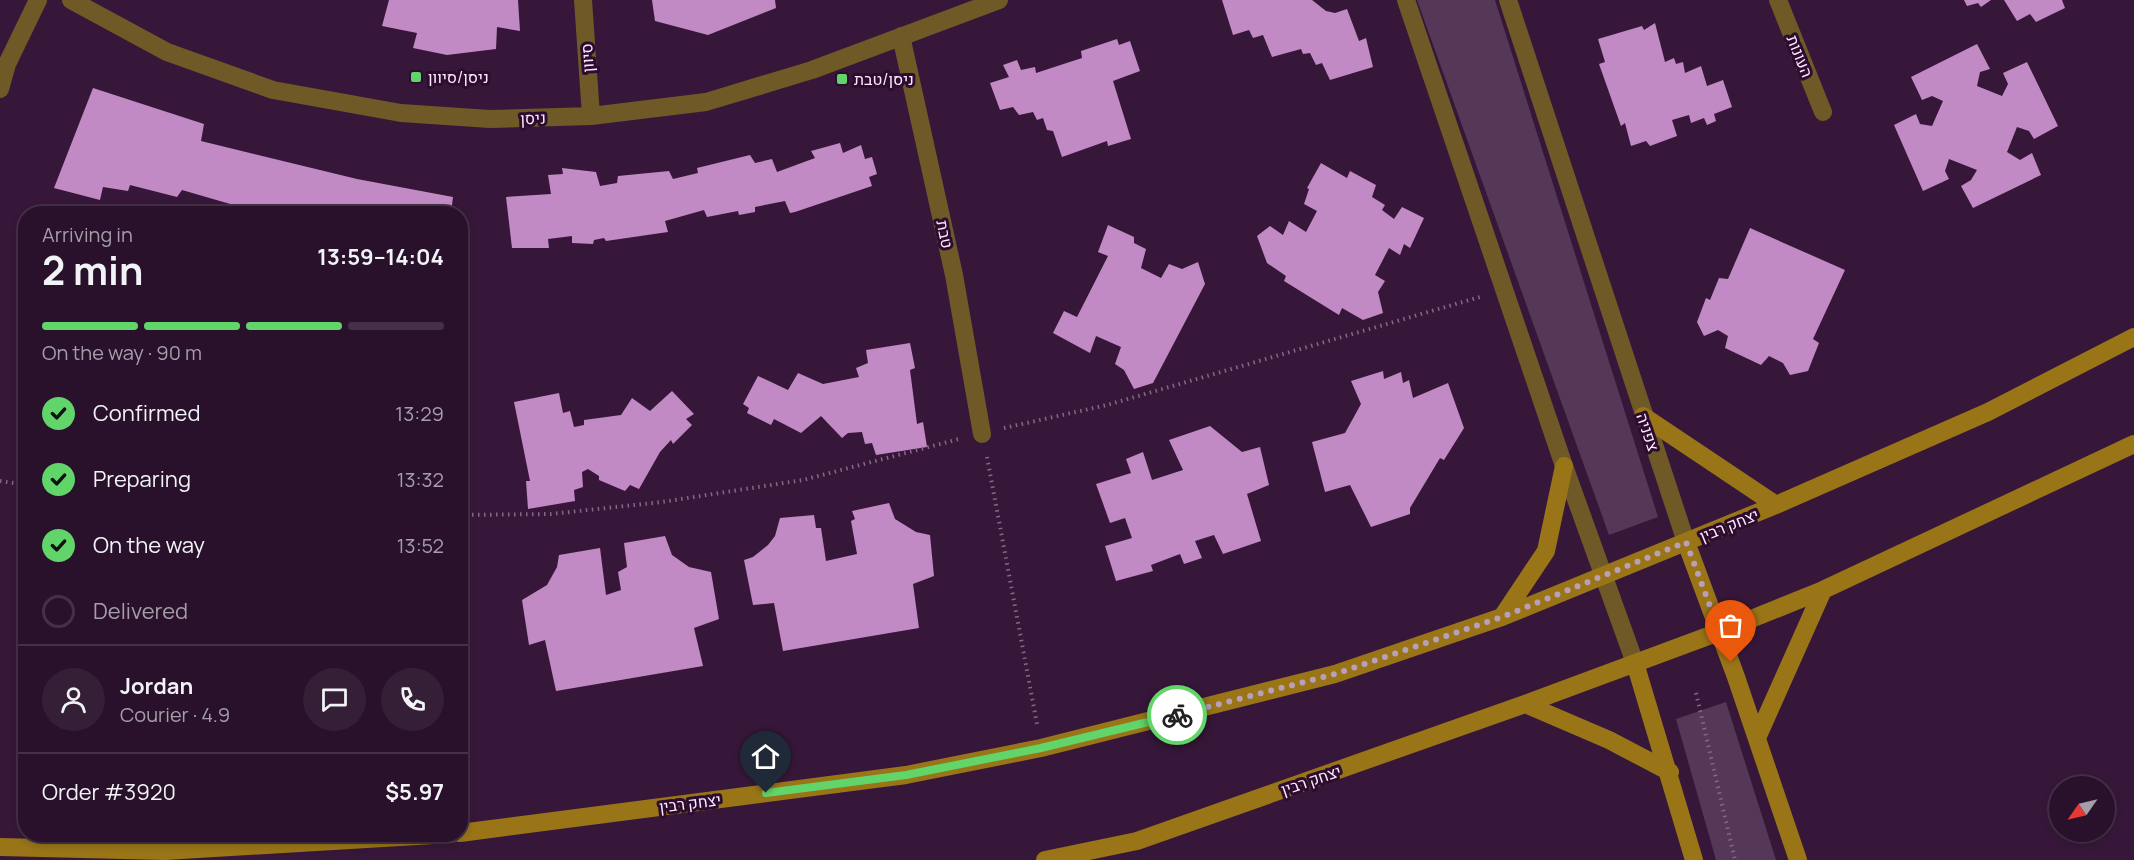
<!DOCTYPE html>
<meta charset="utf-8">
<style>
body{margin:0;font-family:Manrope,Heebo,sans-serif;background:#351f37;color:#f1f3f6;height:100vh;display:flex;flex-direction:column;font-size:22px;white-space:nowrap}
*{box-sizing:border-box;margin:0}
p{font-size:20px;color:#a59da9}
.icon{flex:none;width:33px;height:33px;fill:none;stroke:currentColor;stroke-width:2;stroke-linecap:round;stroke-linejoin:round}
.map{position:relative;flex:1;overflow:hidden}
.sheet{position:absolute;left:18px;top:206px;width:450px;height:636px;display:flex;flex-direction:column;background:#29112b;border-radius:24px;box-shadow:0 3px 9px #0003,0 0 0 2px #453147}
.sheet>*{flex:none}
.needle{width:39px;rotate:236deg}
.buttons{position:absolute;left:2049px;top:776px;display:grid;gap:12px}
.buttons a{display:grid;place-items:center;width:66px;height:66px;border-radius:50%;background:#29112b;box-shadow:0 3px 9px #0003,0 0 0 2px #453147;font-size:30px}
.pin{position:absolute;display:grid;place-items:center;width:51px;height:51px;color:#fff;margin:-62px -26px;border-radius:50% 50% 50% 0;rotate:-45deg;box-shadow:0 0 6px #0007}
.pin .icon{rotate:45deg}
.courier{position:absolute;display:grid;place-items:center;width:60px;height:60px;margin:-30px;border:4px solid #61d46a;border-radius:50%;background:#fff;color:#222;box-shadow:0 2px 8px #0007}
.summary em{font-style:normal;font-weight:700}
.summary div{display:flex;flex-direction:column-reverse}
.summary{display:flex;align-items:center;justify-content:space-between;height:102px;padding:0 24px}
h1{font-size:39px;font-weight:700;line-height:45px}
.bar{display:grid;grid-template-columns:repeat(4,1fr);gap:9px 6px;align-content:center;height:72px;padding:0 24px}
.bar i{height:8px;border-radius:4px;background:#453147}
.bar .current{background:#61d46a}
.bar p{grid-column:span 4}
.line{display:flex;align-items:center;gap:15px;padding:0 24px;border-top:2px solid #453147}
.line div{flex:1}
.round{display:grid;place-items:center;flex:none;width:63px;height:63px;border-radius:32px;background:#351f37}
ol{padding:0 24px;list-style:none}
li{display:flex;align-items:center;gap:18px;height:66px}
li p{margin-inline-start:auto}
li .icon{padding:6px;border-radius:50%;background:#61d46a;color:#111;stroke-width:4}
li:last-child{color:#a59da9}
li i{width:33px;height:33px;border:3px solid #453147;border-radius:50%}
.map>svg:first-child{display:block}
.park{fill:#553757}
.building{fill:#c28ac4}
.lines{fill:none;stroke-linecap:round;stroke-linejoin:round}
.path{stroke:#846885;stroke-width:4;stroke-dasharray:1.5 4.5;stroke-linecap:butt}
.street{stroke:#6f5927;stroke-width:18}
.secondary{stroke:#997518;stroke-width:18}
.done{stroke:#b8a0ba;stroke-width:6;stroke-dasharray:0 10.8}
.route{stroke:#61d46a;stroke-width:8}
.poi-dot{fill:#61d46a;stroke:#2c0d2f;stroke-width:2}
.labels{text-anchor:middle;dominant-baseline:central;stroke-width:6;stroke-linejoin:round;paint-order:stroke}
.street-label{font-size:16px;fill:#fee9ff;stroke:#2c0d2f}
.poi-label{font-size:16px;fill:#fee9ff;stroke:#2c0d2f;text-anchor:start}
</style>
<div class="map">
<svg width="2134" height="860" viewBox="0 0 2134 860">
<rect width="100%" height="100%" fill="#371739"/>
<path class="park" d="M1417,0h78l163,517 -49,18z
M1726,702l50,158h-60l-40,-141z"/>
<path class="building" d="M389,0h129l2,31 -23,-4 -1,22 -49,6 -34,-7 4,-15 -35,-7z
M652,0h123l1,8 -68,27 -53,-14z
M1222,0h90l14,11 9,2 12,-4 12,32 7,-3 7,29 -43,13 -8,-17 -6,2 -6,-12 -7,1 -2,-5 -29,8 -9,-22 -10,3 -4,-8 -16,5z
M1964,0h27l-10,7 -3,-4 -11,3z
M2004,0h58l3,8 -29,14 -6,-8 -13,7z
M1655,23l10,39 9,-4 2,6 7,-2 2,11 16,-7 6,20 16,-6 9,27 -18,7 2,7 -9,4 -3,-7 -13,5 -2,-8 -17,5 5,16 -27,10 -4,-5 -15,5 -6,-23 -4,3 -22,-62 6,-2 -7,-23 44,-13 2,4z
M1117,39l2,6 11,-4 10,30 -27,10 18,58 -23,7 -1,-5 -45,16 -9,-26 -6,-1 -4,-12 -6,2 -4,-8 -14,3 -6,-8 -13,3 -10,-27 19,-6 -6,-12 14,-5 4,10 14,-3 1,6 46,-15 -1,-7z
M1977,44l13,25 -10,3 -3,14 25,10 6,-12 -5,-11 24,-11 31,64 -24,13 -5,-8 -12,-4 -10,25 13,8 12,-7 9,22 -68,33 -12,-22 10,-6 6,-10 -28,-11 -4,12 4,8 -26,12 -29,-66 22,-11 4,10 12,2 11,-25 -11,-5 -10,4 -11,-23z
M93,88l111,36 -3,17 156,38 96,18 -2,16h-190l-79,-23 -5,7 -47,-12 -2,6 -25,-4 -3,13 -46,-12z
M840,143l3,10 18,-8 4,14 7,-2 5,17 -8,3 3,9 -77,26 -5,1 -5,-12 -30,6v5l-16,3 -1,-4 -31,6 -3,-7 -39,11 3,11 -62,9 -2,-3 -10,2 -1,4 -21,-1v-7l-24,3 1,9h-37l-6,-51 45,-3 -3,-19 15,-1 -1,-6 34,4 4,14 17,-3 1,-7 51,-5 4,8 25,-6 -1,-5 53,-13 5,8 17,-4 5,13 38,-14 -4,-7z
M1321,163l26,15 3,-7 26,14 -4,12 13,8 -3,5 12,9 8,-12 22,11 -14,30 -6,-4 -4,11 -11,-7 -14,27 10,6 -7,11 5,21 -20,7 -21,-12 -3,7 -55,-34 2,-5 -19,-13 -10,-27 13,-10 13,9 6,-14 17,11 11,-21 -13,-7 5,-15 -2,-1z
M1108,225l26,12v6l12,6 -5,19 20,10 8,-14 13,5 16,-7 7,22 -52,99 -19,6 -10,-19 -9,-6 6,-17 -25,-11 -6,17 -37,-20 11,-22 13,6 31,-61 -10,-4z
M1750,228l95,42 -32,69 6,4 -11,28 -18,4 -7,-12 -14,-7 -8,9 -36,-17 3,-12 -10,-6 -14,6 -7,-14 9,-24 4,2 9,-22 9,1z
M910,343l5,25 -5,2 7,54 6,-2 4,25 -51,8 -4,-12 -7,1 -3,-12 -14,1 -6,5 -21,-22 -20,17 -27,-14 -3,6 -24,-12 2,-5 -6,-4 15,-28 30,14 10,-17 25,11 36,-7 -3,-9 12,-5 -2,-13z
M1383,371l1,8 17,-7 2,11 6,-3 4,18 35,-15 16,45 -20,32 -4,-2 -30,50v6l-39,13 -21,-42 -25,7 -13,-50 33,-9 16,-29 -10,-23z
M672,391l22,23 -8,5 6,6 -19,19 -2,-4 -11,12 -21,37 -9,-4 -5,6 -26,-11v-4l-11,-7 -6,3 1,15 -9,3 1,11 -47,8 -2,-28h4l-16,-79 45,-9 4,20 7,-2 4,16 10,-2v-5l37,-5 11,-17 18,13z
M1210,426l32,26 18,-5 9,38 -22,9 14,47 -38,13 -9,-19 -19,6 7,17 -18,6 -4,-10 -29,11 2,6 -37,10 -11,-35 27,-8 -7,-20 -15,5 -14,-39 35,-11 -5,-14 17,-7 9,28 31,-10 -14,-30z
M889,503l6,16 21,13 14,3 4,41 -21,8 6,44 -136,23 -9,-48 -21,2 -9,-45 9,-3 15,-12 7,-9 5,-18 34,-3 2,13h5l5,33 31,-7 -6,-33 4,-2 -3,-8z
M665,536l7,19 17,12 22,5 8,47 -25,9 9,38 -147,25 -11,-51 -16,5 -7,-45 25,-15 10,-18 2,-12 41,-7 6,47 15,-5 -3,-18 9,-5 -3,-24z"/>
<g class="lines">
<path class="path" d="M1004,428l103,-23 373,-108
M987,457l50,267
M0,481l26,4
M460,515l91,-1 111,-12 141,-22 156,-41
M1696,693l39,167"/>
<path class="street" d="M71,0l96,52 106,38 128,23 89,6 101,-3 115,-14 106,-32 187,-70
M583,0l8,116
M1406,0l158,466 71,197
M1508,0l178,542
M1778,0l45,112
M901,36l53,239 28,159
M0,89l7,-25 31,-64"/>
<path class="secondary" d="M1643,416l133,89
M1686,542l50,135 62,183
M1502,617l44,-66 18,-85
M1635,663l59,197
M1525,704l84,36 61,32
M1757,738l66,-148
M460,833l446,-58 135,-27 294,-74 167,-57 274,-112 212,-93 146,-75
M0,847l165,4 286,-17
M1045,860l92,-19 388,-137 194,-72 104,-42 311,-146"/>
</g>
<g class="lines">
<path class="done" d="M1177,715l158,-41 167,-57 184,-75 45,120"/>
<path class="route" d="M766,793l140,-18 135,-27 136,-33"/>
</g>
<g class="poi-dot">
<rect x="410" y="71" width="12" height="12" rx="3"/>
<rect x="836" y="73" width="12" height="12" rx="3"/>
</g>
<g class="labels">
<g class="street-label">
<text transform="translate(1800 56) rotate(68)">העונות</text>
<text transform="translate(587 58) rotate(-94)">סיוון</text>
<text transform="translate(533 118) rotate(-2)">ניסן</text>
<text transform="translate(945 234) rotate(78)">טבת</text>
<text transform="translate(1648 432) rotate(71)">צפניה</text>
<text transform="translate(1729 525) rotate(-22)">יצחק רבין</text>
<text transform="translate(1311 780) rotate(-19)">יצחק רבין</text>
<text transform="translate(690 803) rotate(-7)">יצחק רבין</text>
</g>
<g class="poi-label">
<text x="428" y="77">ניסן/סיוון</text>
<text x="854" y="79">ניסן/טבת</text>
</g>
</g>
</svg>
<div class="buttons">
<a><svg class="needle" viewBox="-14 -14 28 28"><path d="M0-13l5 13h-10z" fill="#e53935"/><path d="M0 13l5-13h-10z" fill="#a59da9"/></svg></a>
</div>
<div class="pin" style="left:1731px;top:662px;background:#ea580c"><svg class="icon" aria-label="bag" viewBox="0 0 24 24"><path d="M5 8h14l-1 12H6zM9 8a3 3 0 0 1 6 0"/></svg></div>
<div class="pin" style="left:766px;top:793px;background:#1f2937"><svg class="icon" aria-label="home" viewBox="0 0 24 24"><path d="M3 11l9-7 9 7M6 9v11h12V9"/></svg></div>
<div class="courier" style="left:1177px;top:715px"><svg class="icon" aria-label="bike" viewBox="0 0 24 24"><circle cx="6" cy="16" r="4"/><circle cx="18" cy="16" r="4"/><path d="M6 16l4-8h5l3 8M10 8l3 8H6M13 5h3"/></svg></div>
<section class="sheet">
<div class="summary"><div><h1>2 min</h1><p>Arriving in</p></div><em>13:59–14:04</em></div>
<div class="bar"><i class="current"></i><i class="current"></i><i class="current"></i><i></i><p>On the way · 90 m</p></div>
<ol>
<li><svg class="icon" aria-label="check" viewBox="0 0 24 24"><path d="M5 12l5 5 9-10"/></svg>Confirmed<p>13:29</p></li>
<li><svg class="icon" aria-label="check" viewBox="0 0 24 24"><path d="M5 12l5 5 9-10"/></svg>Preparing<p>13:32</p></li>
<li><svg class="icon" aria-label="check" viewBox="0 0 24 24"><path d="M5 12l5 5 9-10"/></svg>On the way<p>13:52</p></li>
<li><i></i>Delivered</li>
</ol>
<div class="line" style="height:108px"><a class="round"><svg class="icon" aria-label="person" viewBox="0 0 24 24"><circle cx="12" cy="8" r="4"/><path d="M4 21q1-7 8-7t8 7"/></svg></a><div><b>Jordan</b><p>Courier · 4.9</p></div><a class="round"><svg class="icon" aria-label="chat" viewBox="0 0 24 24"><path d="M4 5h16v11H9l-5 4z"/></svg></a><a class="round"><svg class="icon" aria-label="phone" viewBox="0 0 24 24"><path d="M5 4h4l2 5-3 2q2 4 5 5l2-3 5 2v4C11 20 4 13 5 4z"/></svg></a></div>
<div class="line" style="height:78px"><div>Order #3920</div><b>$5.97</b></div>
</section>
</div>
